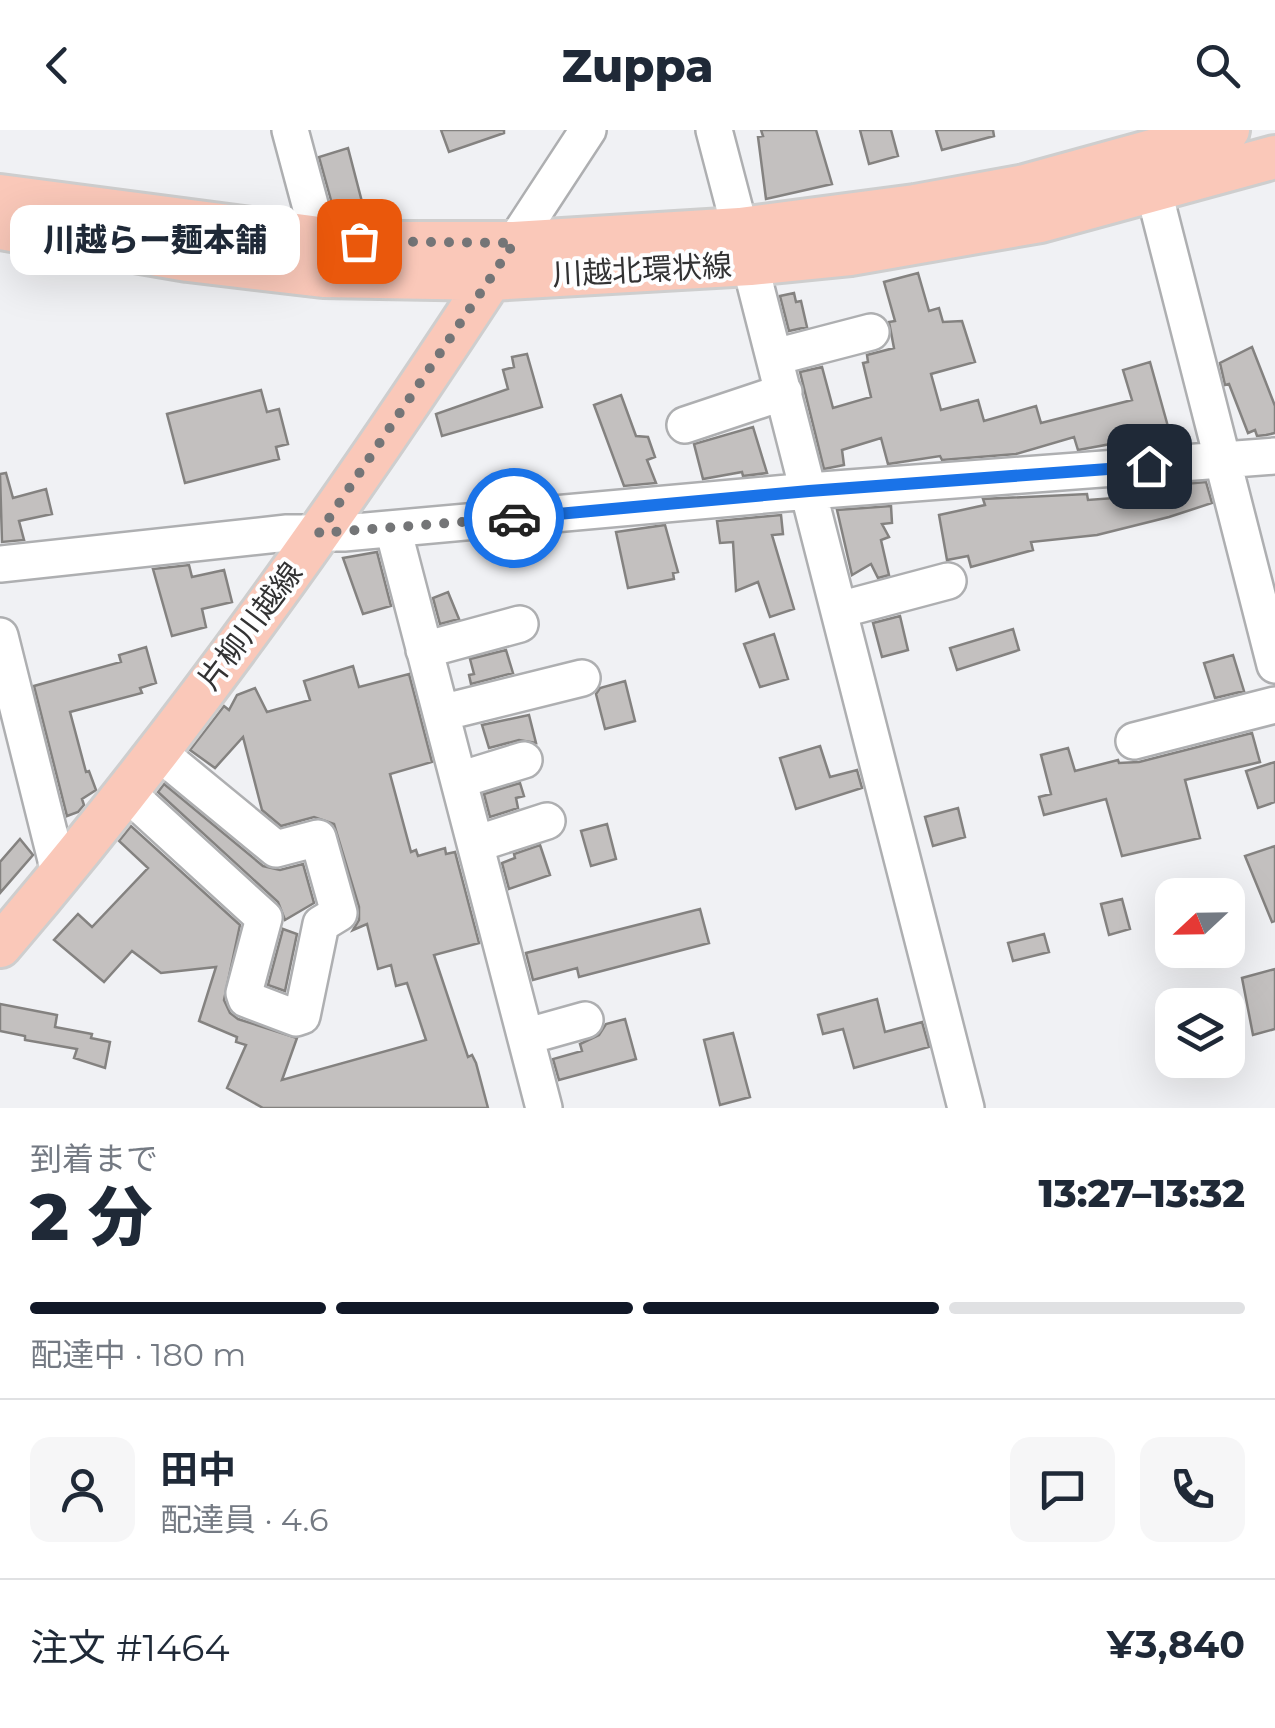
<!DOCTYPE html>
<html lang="ja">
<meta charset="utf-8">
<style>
body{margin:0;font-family:Montserrat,"Noto Sans JP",sans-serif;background:#f6f6f7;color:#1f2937;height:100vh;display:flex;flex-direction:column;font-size:38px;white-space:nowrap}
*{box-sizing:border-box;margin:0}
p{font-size:32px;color:#747a83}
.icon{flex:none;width:55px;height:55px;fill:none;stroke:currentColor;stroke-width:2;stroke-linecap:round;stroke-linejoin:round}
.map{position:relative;height:978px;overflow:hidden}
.drawer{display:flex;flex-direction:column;background:#fff;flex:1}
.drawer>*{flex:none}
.needle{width:65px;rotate:248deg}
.buttons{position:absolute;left:1155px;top:748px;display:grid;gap:20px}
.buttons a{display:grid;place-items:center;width:90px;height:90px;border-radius:20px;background:#fff;box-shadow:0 10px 40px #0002;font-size:50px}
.pin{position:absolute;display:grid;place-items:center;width:85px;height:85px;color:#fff;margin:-42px;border-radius:20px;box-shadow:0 5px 15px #0006}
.courier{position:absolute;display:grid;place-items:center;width:100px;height:100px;margin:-50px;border:8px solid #1a73e8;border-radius:50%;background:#fff;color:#222;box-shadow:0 2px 12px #0007}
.bubble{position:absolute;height:70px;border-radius:20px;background:#fff;box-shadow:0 10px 40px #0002;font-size:32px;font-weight:800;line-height:70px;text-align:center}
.overview em{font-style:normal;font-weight:800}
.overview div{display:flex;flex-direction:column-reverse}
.overview{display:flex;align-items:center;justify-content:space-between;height:170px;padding:0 30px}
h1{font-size:65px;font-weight:800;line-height:75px}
.bar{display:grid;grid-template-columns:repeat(4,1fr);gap:15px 10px;align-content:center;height:120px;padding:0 30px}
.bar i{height:12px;border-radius:8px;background:#e0e1e3}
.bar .active{background:#111827}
.bar p{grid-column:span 4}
.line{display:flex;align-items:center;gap:25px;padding:0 30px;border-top:2px solid #e0e1e3}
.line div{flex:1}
.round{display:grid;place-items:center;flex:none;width:105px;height:105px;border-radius:20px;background:#f6f6f7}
header{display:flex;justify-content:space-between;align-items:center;height:130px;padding:0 30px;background:#fff;font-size:45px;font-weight:800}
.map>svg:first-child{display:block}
.building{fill:#c3c0bf;stroke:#848280;stroke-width:2.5}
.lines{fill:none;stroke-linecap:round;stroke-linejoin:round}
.minor-casing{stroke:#aeafb1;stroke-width:40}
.major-casing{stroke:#cecece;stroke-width:48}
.minor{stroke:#fff;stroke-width:35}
.major{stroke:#fac8b9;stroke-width:42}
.done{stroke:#747577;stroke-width:10;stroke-dasharray:0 18}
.route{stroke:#1a73e8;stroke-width:12}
.labels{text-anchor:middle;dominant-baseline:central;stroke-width:8;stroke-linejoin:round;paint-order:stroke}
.street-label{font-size:30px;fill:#323233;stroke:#fefeff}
</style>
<header><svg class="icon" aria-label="back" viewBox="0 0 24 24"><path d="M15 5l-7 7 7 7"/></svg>Zuppa<svg class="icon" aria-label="search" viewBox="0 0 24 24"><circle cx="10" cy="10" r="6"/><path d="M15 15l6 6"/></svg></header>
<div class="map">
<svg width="1275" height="978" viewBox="0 0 1275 978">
<rect width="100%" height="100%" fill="#f0f1f4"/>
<path class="building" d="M441,0h63v3l-55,19z
M761,0h55l16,54 -66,15 -8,-62 5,-1z
M860,0h31l7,26 -29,8z
M936,0h57l1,6 -52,14z
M348,18l14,54 -28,9 -15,-54z
M918,143l11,38 10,-3 4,14 19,-1 13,41 -44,12 10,36 37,-10 6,21 52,-15 5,17 91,-23 -9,-30 27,-8 22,79 -32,4 -2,-6 -60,11 -4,-13 -58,17 -74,6 -2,-4 -52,8 -7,-26 -39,12 2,15 -20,4 -24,-97 22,-5 11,41 38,-11 -8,-34 5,-1 -1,-7 27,-7 -5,-26 6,-1 -11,-39z
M794,163l2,9 5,-1 6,26 -18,4 -9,-35z
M1252,217l23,59v27l-9,2 -9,1 -2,-6 -7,3 -19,-49 -4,1 -5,-22z
M527,224l15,53 -100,29 -6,-22 72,-25 -5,-19 11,-3 -2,-10z
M261,260l6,22 12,-3 9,35 -12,3 3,12 -94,24 -18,-69z
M621,265l15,41 12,1 7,20 -8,3 9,23 -32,3 -30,-81z
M753,297l14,46 -24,3 -1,-4 -39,7 -9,-35z
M6,343l7,25 33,-9 6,25 -33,7 5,19 -22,2 -2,-68z
M1206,352l6,21 -43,14 -72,18 -66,7 2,8 -62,17 -3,-11 -21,4 -8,-45 46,-10 -2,-6 104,-5 1,6 79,-6 -1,-6 7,-3z
M891,376l1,17 -10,1 7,13 -8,3 8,35 -11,3 -7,-14 -19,11 -15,-65z
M781,385l2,19 -11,1 22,74 -24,8 -12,-35 -22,9 -3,-49 -13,1 -3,-22z
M665,395l13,47 -5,1 1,6 -46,9 -12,-56z
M377,422l14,54 -28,8 -20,-56z
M189,435l3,12 32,-7 8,32 -30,7 4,18 -34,9 -19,-67z
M448,462l11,27 -19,5 -7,-26z
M900,486l8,34 -26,7 -9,-34z
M1013,499l6,21 -62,20 -7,-22z
M774,504l14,45 -28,8 -16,-43z
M146,517l10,36 -16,5 2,5 -72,19 16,60 3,-1 7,19 -14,9 2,6 -6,7 -11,4 -33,-130 87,-24 -2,-7z
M506,520l7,23 -42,11 -2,-9 5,-1 -4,-15z
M1233,525l11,36 -29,7 -11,-35z
M353,536l6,21 50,-13 23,88 -42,12 21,78 5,-2 2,6 27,-8 1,6 9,-2 24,91 -45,12 34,102 4,-2 4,8 12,45h-225l-36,-20 19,-43 -10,-3 1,-5 -38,-16 17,-54 -55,6 -29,-22 -28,31 -50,-42 24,-26 14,13 56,-59 -29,-27 12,-15 109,99 -16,75 6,13 8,6 59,19 -15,42 144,-40 -19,-57 -11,3 -5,-21 -13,4 -11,-45 -14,6 6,-10v-13l-25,-83 -20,-7 -33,9 -19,-16 -19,-73 -28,31 -25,-18 34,-44 5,4 8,-15 18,-7 12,24 43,-12 -6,-19z
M625,551l10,40 -30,8 -9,-35 4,-6z
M529,585l7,28 -17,-3 -30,8 -7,-23z
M1252,603l8,29 -75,18 15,58 -78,18 -16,-57 -62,16 -5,-18 12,-3 -10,-39 27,-7 7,23 43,-11 1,3 20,-1z
M820,616l10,31 27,-7 5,18 -66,21 -16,-51z
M1275,632v40l-17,6 -12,-37z
M520,653l4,13 -8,2 2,10 -28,9 -6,-23z
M164,654l99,82 17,4 23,-6 11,39 -29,17 -7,-18 -120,-110z
M958,678l7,29 -32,9 -8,-29z
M607,694l9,35 -25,7 -10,-35z
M20,709l13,16 -33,38v-31z
M540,715l10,30 -41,14 -7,-26 13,-5 -1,-4z
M1275,716v75l-3,1 -27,-66z
M1122,769l8,30 -21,6 -8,-31z
M700,779l9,34 -130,34 -2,-9 -44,12 -7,-27z
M283,799l14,5 -12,57 -17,-6z
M1044,804l5,18 -36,9 -5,-18z
M1275,839v60l-22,6 -11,-57z
M877,869l8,33 37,-10 7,25 -75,21 -11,-39 -20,5 -5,-19z
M0,874l57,11 -2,12 37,7 -1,4 19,4 -5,26 -31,-10 3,-9 -52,-9v-4l-25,-5z
M625,889l11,40 -77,21 -6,-21 29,-8 -2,-7 19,-9 7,-11z
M733,903l17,64 -30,8 -16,-65z"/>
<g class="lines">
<defs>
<path id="minor" d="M290,0l29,108
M714,0l26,99
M1154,62l121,473
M514,113l74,-113
M750,134l216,844
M775,227l96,-25
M685,295l99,-33
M393,399l151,579
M0,434l287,-31h57l465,-42 466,-35
M839,480l109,-29
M0,506l60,240
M424,520l96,-26
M441,583l141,-35
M1134,611l141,-36
M459,650l65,-20
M124,660l140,128 -20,75 2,6 50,19 6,-2 19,-92 18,-11 -21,-75 -42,11 -119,-98
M476,714l71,-23
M528,906l57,-16"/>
<path id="major" d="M0,66l319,42 80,5h115l226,-14 175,-23 110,-20 203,-56
M0,98l188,32 135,16 168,3 259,-15 100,-10 190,-33 235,-64
M0,816c184,-215 349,-449 503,-686"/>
</defs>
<use href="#minor" class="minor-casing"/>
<use href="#major" class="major-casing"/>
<use href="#minor" class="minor"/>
<use href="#major" class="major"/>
</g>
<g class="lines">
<path class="done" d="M359,111l155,2 -195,290 195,-15"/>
<path class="route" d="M514,388l295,-27 340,-25"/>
</g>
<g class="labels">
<g class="street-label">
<text transform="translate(642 140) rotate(-3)">川越北環状線</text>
<text transform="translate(250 496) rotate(-53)">片柳川越線</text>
</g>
</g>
</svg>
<div class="buttons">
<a><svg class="needle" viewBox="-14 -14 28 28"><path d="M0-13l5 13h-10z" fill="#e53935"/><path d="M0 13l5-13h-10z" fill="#747a83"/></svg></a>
<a><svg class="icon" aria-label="layers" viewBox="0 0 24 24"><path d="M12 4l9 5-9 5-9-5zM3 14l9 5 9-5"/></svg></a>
</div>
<div class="pin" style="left:359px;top:111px;background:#ea580c"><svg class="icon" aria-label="bag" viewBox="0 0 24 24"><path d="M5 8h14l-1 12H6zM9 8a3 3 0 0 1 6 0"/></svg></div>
<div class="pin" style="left:1149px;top:336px;background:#1f2937"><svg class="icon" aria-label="home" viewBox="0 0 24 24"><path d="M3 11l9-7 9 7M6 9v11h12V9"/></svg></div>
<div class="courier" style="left:514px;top:388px"><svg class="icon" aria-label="car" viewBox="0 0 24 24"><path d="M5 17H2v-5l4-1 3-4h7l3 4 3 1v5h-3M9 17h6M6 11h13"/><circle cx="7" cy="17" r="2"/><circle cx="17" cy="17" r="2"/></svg></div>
<div class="bubble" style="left:10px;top:75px;width:290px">川越らー麺本舗</div>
</div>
<section class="drawer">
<div class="overview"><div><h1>2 分</h1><p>到着まで</p></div><em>13:27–13:32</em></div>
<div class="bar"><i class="active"></i><i class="active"></i><i class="active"></i><i></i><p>配達中 · 180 m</p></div>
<div class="line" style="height:180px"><a class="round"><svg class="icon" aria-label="person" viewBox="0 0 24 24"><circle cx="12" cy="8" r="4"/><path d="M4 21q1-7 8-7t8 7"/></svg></a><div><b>田中</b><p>配達員 · 4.6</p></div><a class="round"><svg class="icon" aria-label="chat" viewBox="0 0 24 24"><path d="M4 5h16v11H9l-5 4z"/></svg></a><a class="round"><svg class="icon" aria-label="phone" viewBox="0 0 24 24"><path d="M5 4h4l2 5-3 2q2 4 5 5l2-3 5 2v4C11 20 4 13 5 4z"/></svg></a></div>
<div class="line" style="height:130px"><div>注文 #1464</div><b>¥3,840</b></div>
</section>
